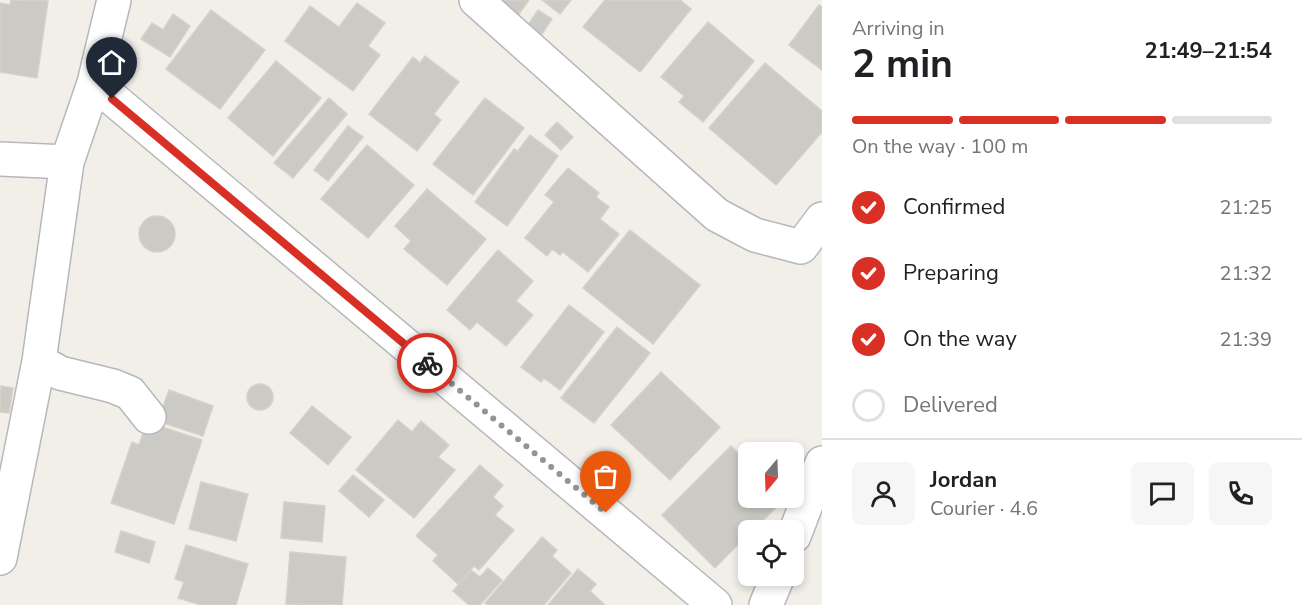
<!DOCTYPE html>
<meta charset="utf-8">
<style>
body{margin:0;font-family:"Nunito Sans",sans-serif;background:#f6f6f6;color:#202124;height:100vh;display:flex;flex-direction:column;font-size:22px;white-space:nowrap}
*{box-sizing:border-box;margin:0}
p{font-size:20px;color:#757577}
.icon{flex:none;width:33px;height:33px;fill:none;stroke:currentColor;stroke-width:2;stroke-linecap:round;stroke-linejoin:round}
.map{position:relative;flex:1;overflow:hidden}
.sheet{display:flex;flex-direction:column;background:#fff;width:480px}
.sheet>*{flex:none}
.needle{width:39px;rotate:199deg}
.fabs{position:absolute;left:738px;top:442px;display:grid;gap:12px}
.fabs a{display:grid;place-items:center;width:66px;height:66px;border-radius:9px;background:#fff;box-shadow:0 3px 9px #0003;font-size:30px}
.pin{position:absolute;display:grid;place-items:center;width:51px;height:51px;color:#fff;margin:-62px -26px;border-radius:50% 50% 50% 0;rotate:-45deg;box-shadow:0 0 6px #0007}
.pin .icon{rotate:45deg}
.courier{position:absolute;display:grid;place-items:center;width:60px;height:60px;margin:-30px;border:4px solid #d93025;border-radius:50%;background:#fff;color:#222;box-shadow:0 2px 8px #0007}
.headline em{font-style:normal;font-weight:700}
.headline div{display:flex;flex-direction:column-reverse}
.headline{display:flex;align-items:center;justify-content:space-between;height:102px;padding:0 30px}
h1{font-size:39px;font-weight:700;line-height:45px}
.bar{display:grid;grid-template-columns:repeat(4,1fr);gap:9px 6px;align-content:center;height:72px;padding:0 30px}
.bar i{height:8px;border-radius:4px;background:#e0e0e0}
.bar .current{background:#d93025}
.bar p{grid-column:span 4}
.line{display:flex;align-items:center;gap:15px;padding:0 30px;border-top:2px solid #e0e0e0}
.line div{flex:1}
.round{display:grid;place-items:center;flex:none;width:63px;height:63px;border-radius:9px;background:#f6f6f6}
ol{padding:0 30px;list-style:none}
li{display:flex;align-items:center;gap:18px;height:66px}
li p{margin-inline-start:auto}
li .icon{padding:6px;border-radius:50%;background:#d93025;color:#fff;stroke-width:4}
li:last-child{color:#757577}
li i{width:33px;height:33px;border:3px solid #e0e0e0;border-radius:50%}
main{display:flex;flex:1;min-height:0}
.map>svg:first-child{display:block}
.building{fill:#cccac5;stroke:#d6d1c6;stroke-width:1.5}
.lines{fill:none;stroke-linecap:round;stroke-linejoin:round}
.minor-casing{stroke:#b5b8bc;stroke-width:36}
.minor{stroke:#fff;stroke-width:33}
.done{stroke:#929495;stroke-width:6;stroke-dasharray:0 10.8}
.route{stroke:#d93025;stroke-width:8}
</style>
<main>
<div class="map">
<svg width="822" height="605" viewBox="0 0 822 605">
<rect width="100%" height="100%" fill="#f1efe8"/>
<path class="building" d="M11,0l37,1 -11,77 -37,-6v-69l10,2z
M499,0h30l-13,18z
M542,0h29l-11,14z
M605,0h75l11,9 -51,63 -57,-45z
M357,3l28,20 -17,23 12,9 -27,36 -68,-50 25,-35 29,21z
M819,5l3,2v63l-33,-25z
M211,10l54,40 -45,59 -54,-40z
M538,10l14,9 -12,18 -14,-9z
M173,14l17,12 -20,31 -29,-18 11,-16 11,7z
M708,22l46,39 -51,61 -24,-20 5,-6 -23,-19z
M425,56l34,26 -25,32 7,6 -24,31 -48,-37 44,-57 7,6z
M276,61l45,37 -48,58 -45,-38z
M765,63l57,48v21l-46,53 -67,-57z
M329,98l18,16 -54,64 -19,-15z
M485,98l39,30 -51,67 -40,-31z
M557,122l16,15 -12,13 -16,-15z
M348,126l15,11 -35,44 -14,-11z
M530,135l28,21 -51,70 -32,-24 39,-53 4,2z
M367,145l47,40 -46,53 -47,-39z
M568,168l31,25 -3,4 13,10 -9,12 19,15 -31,38 -25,-20 -3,3 -8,-6 -5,7 -22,-18 29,-36 -9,-7z
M427,189l59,50 -39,46 -43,-36 7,-8 -16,-15z
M139 234a18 18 0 1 1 36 0a18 18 0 1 1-36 0Z
M630,230l70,55 -47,59 -70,-56z
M498,250l35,31 -17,20 17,14 -27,31 -29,-24 -7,8 -23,-20z
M569,305l35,27 -44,58 -16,-12 -3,4 -20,-15z
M617,327l33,26 -56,70 -33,-25z
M661,372l59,55 -50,53 -59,-55z
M247 397a13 13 0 1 1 26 0a13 13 0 1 1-26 0Z
M1,386l12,2 -4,25 -9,-1z
M169,390l44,16 -10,30 -45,-15z
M312,406l39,31 -23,28 -38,-32z
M398,420l14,12 9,-11 28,24 -11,12 17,13 -41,48 -58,-48z
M147,422l55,18 -28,84 -63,-21 21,-61 7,3z
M731,446l17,17v35l37,1 -33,32h-4v3l-33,34 -53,-53z
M480,465l23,20 -10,12 10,9 -8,9 19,15 -35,40 -5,-4 -16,18 -25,-23 5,-6 -22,-19z
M353,475l31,25 -15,17 -30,-26z
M201,482l47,12 -12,47 -47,-12z
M284,502l41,4 -3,36 -41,-4z
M121,531l34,11 -6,21 -34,-11z
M542,537l15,13 -5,6 19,17 -27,32h-57l-2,-2z
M186,545l62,19 -12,41h-35l-23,-7 6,-16 -9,-3z
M290,552l56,5 -4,48 -56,-1z
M488,568l14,12 -22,25h-11l-16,-14 18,-21 9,7z
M578,569l18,15 -6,7 15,14h-57z"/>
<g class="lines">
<defs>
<path id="minor" d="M476,0l241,215 38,20 46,12 21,-28
M94,83l621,522
M0,159l67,3
M39,361l21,12 53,13 17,7 19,24
M794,536l28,-73
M0,558l39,-197 28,-199 27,-79 20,-83
M766,605l12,-29"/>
</defs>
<use href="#minor" class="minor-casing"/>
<use href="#minor" class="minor"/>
</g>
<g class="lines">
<path class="done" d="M427,363l179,150"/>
<path class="route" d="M112,99l315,264"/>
</g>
</svg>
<div class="fabs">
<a><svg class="needle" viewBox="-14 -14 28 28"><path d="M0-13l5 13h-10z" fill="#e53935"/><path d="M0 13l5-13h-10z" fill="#757577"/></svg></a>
<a><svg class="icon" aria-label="locate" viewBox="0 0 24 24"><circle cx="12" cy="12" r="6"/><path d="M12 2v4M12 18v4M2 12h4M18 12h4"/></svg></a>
</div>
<div class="pin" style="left:606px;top:513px;background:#ea580c"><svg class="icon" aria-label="bag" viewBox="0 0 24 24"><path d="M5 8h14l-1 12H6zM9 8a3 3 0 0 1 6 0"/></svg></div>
<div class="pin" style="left:112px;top:99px;background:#1f2937"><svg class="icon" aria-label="home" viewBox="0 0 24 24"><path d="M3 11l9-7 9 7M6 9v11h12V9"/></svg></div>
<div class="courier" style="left:427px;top:363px"><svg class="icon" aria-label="bike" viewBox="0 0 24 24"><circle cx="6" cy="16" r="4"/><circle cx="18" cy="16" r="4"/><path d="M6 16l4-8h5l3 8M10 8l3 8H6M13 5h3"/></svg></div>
</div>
<section class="sheet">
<div class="headline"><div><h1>2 min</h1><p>Arriving in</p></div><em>21:49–21:54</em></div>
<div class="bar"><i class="current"></i><i class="current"></i><i class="current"></i><i></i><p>On the way · 100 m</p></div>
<ol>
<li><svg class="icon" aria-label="check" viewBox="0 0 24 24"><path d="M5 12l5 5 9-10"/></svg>Confirmed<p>21:25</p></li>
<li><svg class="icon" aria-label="check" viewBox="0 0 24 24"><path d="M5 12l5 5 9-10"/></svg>Preparing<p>21:32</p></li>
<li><svg class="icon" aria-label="check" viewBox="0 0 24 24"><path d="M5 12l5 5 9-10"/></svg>On the way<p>21:39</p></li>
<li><i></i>Delivered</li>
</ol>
<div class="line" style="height:108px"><a class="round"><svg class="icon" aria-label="person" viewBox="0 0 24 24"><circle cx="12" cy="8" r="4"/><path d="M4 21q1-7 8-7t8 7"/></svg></a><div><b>Jordan</b><p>Courier · 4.6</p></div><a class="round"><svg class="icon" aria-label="chat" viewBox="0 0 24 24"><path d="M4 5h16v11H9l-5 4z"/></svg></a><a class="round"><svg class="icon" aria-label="phone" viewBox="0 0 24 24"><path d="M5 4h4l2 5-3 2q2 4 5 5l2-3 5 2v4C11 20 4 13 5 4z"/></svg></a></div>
</section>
</main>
